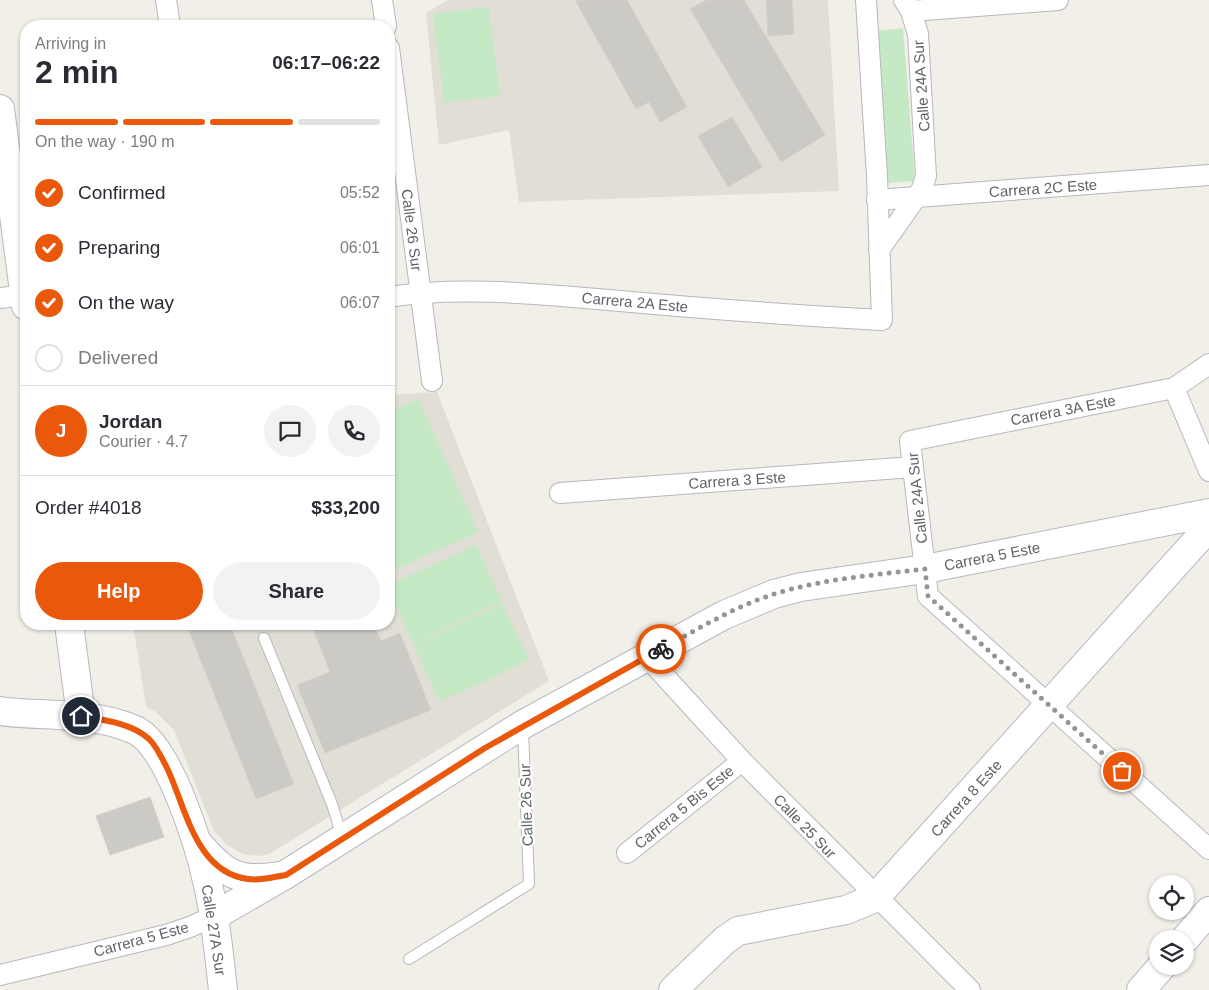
<!DOCTYPE html>
<meta charset="utf-8">
<style>
body{margin:0;font-family:Helvetica,sans-serif;background:#f2f2f3;color:#2b2b33;height:100vh;display:flex;flex-direction:column;font-size:19px;white-space:nowrap}
*{box-sizing:border-box;margin:0}
p{font-size:16px;color:#7c7c81}
.icon{flex:none;width:28px;height:28px;fill:none;stroke:currentColor;stroke-width:2;stroke-linecap:round;stroke-linejoin:round}
.map{position:relative;flex:1;overflow:hidden}
.details{position:absolute;left:20px;top:20px;width:375px;height:610px;display:flex;flex-direction:column;background:#fff;border-radius:20px;box-shadow:0 1px 4px #0004}
.details>*{flex:none}
.fabs{position:absolute;left:1149px;top:875px;display:grid;gap:10px}
.fabs a{display:grid;place-items:center;width:45px;height:45px;border-radius:50%;background:#fff;box-shadow:0 1px 4px #0004;font-size:25px}
.pin{position:absolute;display:grid;place-items:center;width:42px;height:42px;color:#fff;margin:-21px;border:2px solid #fff;border-radius:50%;box-shadow:0 1px 5px #0007}
.courier{position:absolute;display:grid;place-items:center;width:50px;height:50px;margin:-25px;border:4px solid #ea580c;border-radius:50%;background:#fff;color:#222;box-shadow:0 1px 6px #0007}
.headline em{font-style:normal;font-weight:600}
.headline div{display:flex;flex-direction:column-reverse}
.headline{display:flex;align-items:center;justify-content:space-between;height:85px;padding:0 15px}
h1{font-size:32px;font-weight:600;line-height:38px}
.bar{display:grid;grid-template-columns:repeat(4,1fr);gap:8px 5px;align-content:center;height:60px;padding:0 15px}
.bar i{height:6px;border-radius:4px;background:#e1e1e2}
.bar .selected{background:#ea580c}
.bar p{grid-column:span 4}
.line{display:flex;align-items:center;gap:12px;padding:0 15px;border-top:1px solid #e1e1e2}
.line div{flex:1}
.round{display:grid;place-items:center;flex:none;width:52px;height:52px;border-radius:26px;background:#f2f2f3}
ol{padding:0 15px;list-style:none}
li{display:flex;align-items:center;gap:15px;height:55px}
li p{margin-inline-start:auto}
li .icon{padding:5px;border-radius:50%;background:#ea580c;color:#fff;stroke-width:4}
li:last-child{color:#7c7c81}
li i{width:28px;height:28px;border:2px solid #e1e1e2;border-radius:50%}
.button{display:flex;gap:10px;margin-top:auto;padding:10px 15px}
.button a{flex:1;height:58px;border-radius:30px;background:#ea580c;color:#fff;font-size:20px;font-weight:600;line-height:58px;text-align:center}
.button a+a{background:#f2f2f3;color:#2b2b33}
.map>svg:first-child{display:block}
.education{fill:#e1ded6}
.green{fill:#c5e8c5}
.building{fill:#cccac5;stroke:#d6d1c6}
.lines{fill:none;stroke-linecap:round;stroke-linejoin:round}
.lane-casing{stroke:#b5b8bc;stroke-width:12}
.street-casing{stroke:#b5b8bc;stroke-width:22}
.secondary-casing{stroke:#b6babf;stroke-width:30}
.lane{stroke:#fff;stroke-width:10}
.street{stroke:#fff;stroke-width:20}
.secondary{stroke:#fff;stroke-width:28}
.done{stroke:#929495;stroke-width:5;stroke-dasharray:0 9}
.route{stroke:#ea580c;stroke-width:6}
.labels{text-anchor:middle;dominant-baseline:central;stroke-width:4.5;stroke-linejoin:round;paint-order:stroke}
.street-label{font-size:15px;fill:#5f6368;stroke:#fff}
</style>
<div class="map">
<svg width="1209" height="990" viewBox="0 0 1209 990">
<rect width="100%" height="100%" fill="#f1efe8"/>
<path class="education" d="M448,0h380l11,191 -320,11 -10,-72 -70,15 -13,-132z
M437,392l112,289 -280,173 -9,2 -17,-2 -16,-9 -13,-14 -40,-101 -18,-18 -10,-5 -13,-83h256v-229z"/>
<path class="green" d="M489,7l11,89 -56,7 -11,-89z
M903,28l12,153 -27,2 -12,-152z
M418,399l60,133 -82,37 -7,-16v-141z
M476,545l26,57 -89,41 -24,-52v-6z
M502,604l27,56 -89,42 -27,-58z"/>
<path class="building" d="M575,0h52l60,107 -27,15 -11,-20 -13,7z
M706,0h38l81,135 -44,27 -91,-153z
M766,0h26l2,34 -26,2z
M732,117l30,50 -34,20 -30,-51z
M186,624h44l64,160 -38,15z
M311,624h63l7,17 19,-8 31,77 -106,43 -28,-68 33,-13z
M150,797l14,40 -54,18 -14,-39z"/>
<g class="lines">
<defs>
<path id="lane" d="M264,638l68,166 10,33
M409,959l120,-75 -6,-155"/>
<path id="street" d="M166,0l4,26
M382,0l4,26
M911,11l147,-11
M389,48l43,333
M877,200l332,-25
M879,250l43,-61 4,-13 -8,-142 -7,-23 -7,-11
M389,297c73,-12 157,-2 231,4 87,8 174,14 262,19l-5,-144 -11,-176
M0,298l26,-3
M1209,364l-35,24 -264,53 18,155 281,253
M1174,388l35,83
M560,493l353,-26
M647,657l95,104 228,229
M627,853l115,-92
M0,975l166,-40 24,-8 24,-11"/>
<path id="secondary" d="M0,109l26,197
M69,624l12,92
M0,711c44,6 93,0 135,19 34,15 65,118 73,155 8,34 11,70 15,105
M198,843c26,31 40,40 81,33
M214,916l71,-41 237,-150 202,-110 50,-21 27,-7 124,-18 284,-56
M1185,939l24,-28
M673,990l52,-50 13,-9 108,-21 29,-12 334,-371
M1141,990l21,-24"/>
</defs>
<use href="#lane" class="lane-casing"/>
<use href="#street" class="street-casing"/>
<use href="#secondary" class="secondary-casing"/>
<use href="#lane" class="lane"/>
<use href="#street" class="street"/>
<use href="#secondary" class="secondary"/>
</g>
<g class="lines">
<path class="done" d="M661,649c37,-20 73,-42 113,-55 48,-15 101,-19 151,-25l3,27 194,175"/>
<path class="route" d="M81,716c22,4 51,7 68,23 8,8 13,19 18,29 19,39 28,104 81,111 12,2 25,-2 38,-4l199,-127 176,-99"/>
</g>
<g class="labels">
<g class="street-label">
<text transform="translate(921 86) rotate(-94)">Calle 24A Sur</text>
<text transform="translate(1043 188) rotate(-4)">Carrera 2C Este</text>
<text transform="translate(412 230) rotate(83)">Calle 26 Sur</text>
<text transform="translate(635 302) rotate(5)">Carrera 2A Este</text>
<text transform="translate(1063 410) rotate(-11)">Carrera 3A Este</text>
<text transform="translate(737 480) rotate(-4)">Carrera 3 Este</text>
<text transform="translate(917 498) rotate(-96)">Calle 24A Sur</text>
<text transform="translate(992 556) rotate(-11)">Carrera 5 Este</text>
<text transform="translate(966 798) rotate(-48)">Carrera 8 Este</text>
<text transform="translate(526 805) rotate(-92)">Calle 26 Sur</text>
<text transform="translate(684 807) rotate(-39)">Carrera 5 Bis Este</text>
<text transform="translate(805 826) rotate(46)">Calle 25 Sur</text>
<text transform="translate(214 930) rotate(81)">Calle 27A Sur</text>
<text transform="translate(141 939) rotate(-15)">Carrera 5 Este</text>
</g>
</g>
</svg>
<div class="fabs">
<a><svg class="icon" aria-label="locate" viewBox="0 0 24 24"><circle cx="12" cy="12" r="6"/><path d="M12 2v4M12 18v4M2 12h4M18 12h4"/></svg></a>
<a><svg class="icon" aria-label="layers" viewBox="0 0 24 24"><path d="M12 4l9 5-9 5-9-5zM3 14l9 5 9-5"/></svg></a>
</div>
<div class="pin" style="left:1122px;top:771px;background:#ea580c"><svg class="icon" aria-label="bag" viewBox="0 0 24 24"><path d="M5 8h14l-1 12H6zM9 8a3 3 0 0 1 6 0"/></svg></div>
<div class="pin" style="left:81px;top:716px;background:#1f2937"><svg class="icon" aria-label="home" viewBox="0 0 24 24"><path d="M3 11l9-7 9 7M6 9v11h12V9"/></svg></div>
<div class="courier" style="left:661px;top:649px"><svg class="icon" aria-label="bike" viewBox="0 0 24 24"><circle cx="6" cy="16" r="4"/><circle cx="18" cy="16" r="4"/><path d="M6 16l4-8h5l3 8M10 8l3 8H6M13 5h3"/></svg></div>
<section class="details">
<div class="headline"><div><h1>2 min</h1><p>Arriving in</p></div><em>06:17–06:22</em></div>
<div class="bar"><i class="selected"></i><i class="selected"></i><i class="selected"></i><i></i><p>On the way · 190 m</p></div>
<ol>
<li><svg class="icon" aria-label="check" viewBox="0 0 24 24"><path d="M5 12l5 5 9-10"/></svg>Confirmed<p>05:52</p></li>
<li><svg class="icon" aria-label="check" viewBox="0 0 24 24"><path d="M5 12l5 5 9-10"/></svg>Preparing<p>06:01</p></li>
<li><svg class="icon" aria-label="check" viewBox="0 0 24 24"><path d="M5 12l5 5 9-10"/></svg>On the way<p>06:07</p></li>
<li><i></i>Delivered</li>
</ol>
<div class="line" style="height:90px"><b class="round" style="background:#ea580c;color:#fff">J</b><div><b>Jordan</b><p>Courier · 4.7</p></div><a class="round"><svg class="icon" aria-label="chat" viewBox="0 0 24 24"><path d="M4 5h16v11H9l-5 4z"/></svg></a><a class="round"><svg class="icon" aria-label="phone" viewBox="0 0 24 24"><path d="M5 4h4l2 5-3 2q2 4 5 5l2-3 5 2v4C11 20 4 13 5 4z"/></svg></a></div>
<div class="line" style="height:65px"><div>Order #4018</div><b>$33,200</b></div>
<div class="button"><a>Help</a><a>Share</a></div>
</section>
</div>
